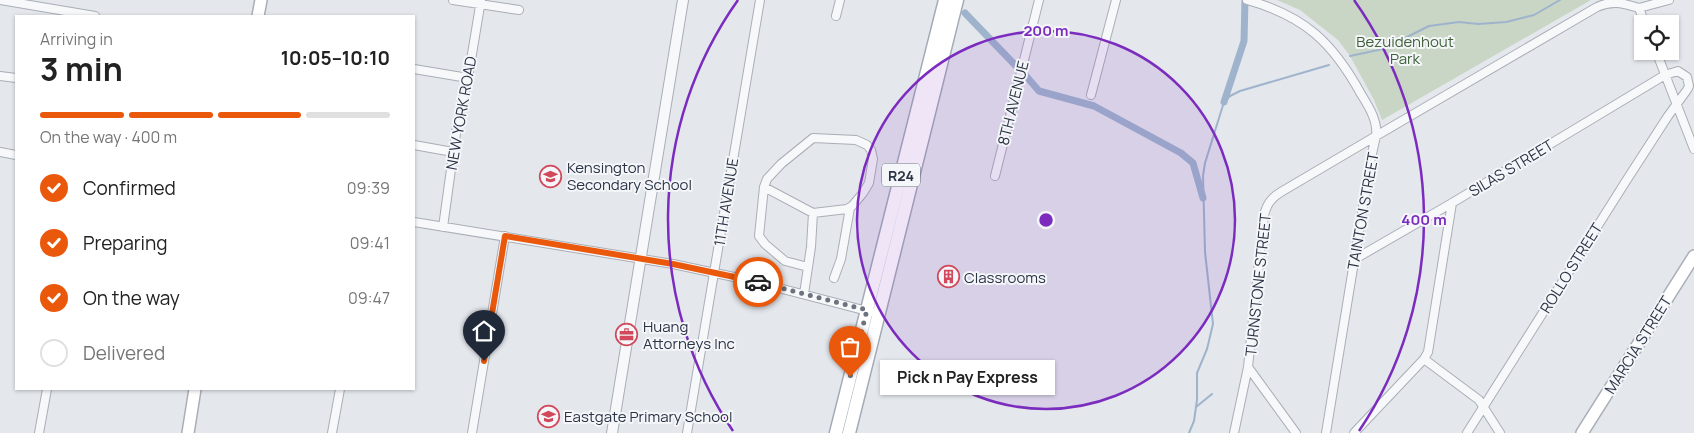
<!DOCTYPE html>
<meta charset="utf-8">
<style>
body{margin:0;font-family:Manrope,sans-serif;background:#f2f2f2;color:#222;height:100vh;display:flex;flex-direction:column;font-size:19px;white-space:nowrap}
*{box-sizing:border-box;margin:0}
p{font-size:16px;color:#767676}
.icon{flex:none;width:28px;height:28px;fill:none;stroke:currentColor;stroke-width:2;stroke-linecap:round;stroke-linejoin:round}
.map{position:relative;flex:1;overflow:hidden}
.sheet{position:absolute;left:15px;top:15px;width:400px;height:375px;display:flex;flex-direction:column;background:#fff;border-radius:0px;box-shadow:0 1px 4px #0004}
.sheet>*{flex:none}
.tools{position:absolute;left:1634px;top:15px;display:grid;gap:10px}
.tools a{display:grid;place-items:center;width:45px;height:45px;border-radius:0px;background:#fff;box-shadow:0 1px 4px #0004;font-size:25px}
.pin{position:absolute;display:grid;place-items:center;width:42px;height:42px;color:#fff;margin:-51px -21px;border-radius:50% 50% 50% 0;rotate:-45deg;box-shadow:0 0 5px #0007}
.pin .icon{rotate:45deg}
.courier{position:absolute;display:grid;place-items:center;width:50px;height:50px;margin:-25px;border:4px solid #ea580c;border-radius:50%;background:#fff;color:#222;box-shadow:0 1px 6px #0007}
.bubble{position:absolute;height:35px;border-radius:0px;background:#fff;box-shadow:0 1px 4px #0004;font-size:16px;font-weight:700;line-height:35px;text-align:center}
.summary em{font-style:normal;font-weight:700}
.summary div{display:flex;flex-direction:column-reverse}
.summary{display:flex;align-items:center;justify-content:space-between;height:85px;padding:0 25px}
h1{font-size:32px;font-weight:700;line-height:38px}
.bar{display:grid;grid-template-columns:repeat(4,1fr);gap:8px 5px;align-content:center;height:60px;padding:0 25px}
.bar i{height:6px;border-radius:4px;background:#e0e0e0}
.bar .active{background:#ea580c}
.bar p{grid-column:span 4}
ol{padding:0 25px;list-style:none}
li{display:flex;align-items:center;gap:15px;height:55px}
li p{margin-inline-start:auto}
li .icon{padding:5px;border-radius:50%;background:#ea580c;color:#fff;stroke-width:4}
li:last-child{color:#767676}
li i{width:28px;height:28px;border:2px solid #e0e0e0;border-radius:50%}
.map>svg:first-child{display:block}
.green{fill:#c9d6c5}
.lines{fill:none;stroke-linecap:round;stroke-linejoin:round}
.stream{stroke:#9fb4cc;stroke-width:2}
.canal{stroke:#9fb4cc;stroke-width:7}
.minor-casing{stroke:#a9aeb7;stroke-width:10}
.tertiary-casing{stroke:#a9aeb7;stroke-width:12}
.secondary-casing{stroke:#a9aeb7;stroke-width:14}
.primary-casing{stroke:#a3abb8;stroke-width:15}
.minor{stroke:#f7f8fa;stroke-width:8}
.tertiary{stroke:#f7f8fa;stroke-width:10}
.secondary{stroke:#fff;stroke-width:11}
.primary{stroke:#fff;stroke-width:12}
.done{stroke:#6c737f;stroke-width:5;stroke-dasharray:0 9}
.route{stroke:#ea580c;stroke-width:6}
.ring{fill:none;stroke:#7b2cbf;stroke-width:2.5}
.labels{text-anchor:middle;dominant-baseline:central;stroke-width:4;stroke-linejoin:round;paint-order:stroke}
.shield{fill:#f4f6f9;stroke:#676e7b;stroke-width:1}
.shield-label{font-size:14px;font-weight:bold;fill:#2b3445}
.park-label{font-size:15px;fill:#3f6138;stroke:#f4f6f9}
.street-label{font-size:15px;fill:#2b3445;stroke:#f4f6f9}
.poi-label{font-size:15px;fill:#2b3445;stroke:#f4f6f9;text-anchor:start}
.centre{fill:#7b2cbf;stroke:#f4f6f9;stroke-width:2.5}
.ring-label{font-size:15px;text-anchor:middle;font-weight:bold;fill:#7b2cbf;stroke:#f4f6f9;stroke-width:4;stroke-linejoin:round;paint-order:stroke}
</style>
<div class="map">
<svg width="1694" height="433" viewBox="0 0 1694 433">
<rect width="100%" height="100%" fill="#e4e7ec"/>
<path class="green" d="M1277,0h314l-209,120 -8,-20 -24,-44 -12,-16 -38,-30z"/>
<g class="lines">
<path class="stream" d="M1350,56l33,-7 46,-23 30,-4 19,2 28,-2 28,-7 26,-15
M1196,407l16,-13
M1189,433l5,-12 3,-21v-27l10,-24 6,-25 -8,-72 -2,-76 2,-13 19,-61 6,-6 10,-5 89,-26"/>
<path class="canal" d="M965,13l51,53
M1026,76l13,15 55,15 87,47 12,10 10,35
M1224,102l20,-61 1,-41"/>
<defs>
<path id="minor" d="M0,0l95,16
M453,0l66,10
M1639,8l30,-8
M1639,8l6,16
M836,16l4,-16
M1656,51l38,98
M414,69l54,9
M0,76l16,2
M1091,95l25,-95
M414,145l39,7
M0,152l16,3
M995,176l44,-176
M764,187l49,26 34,-4 5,-3 11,-13 6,-10 4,-24 -2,-9 -4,-5 -11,-5 -43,-2 -32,26 -14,15 -3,8 -5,49 6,8 20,17 23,6
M414,222l259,42 75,16 123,32
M443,227l14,-101 11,-48 13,-78
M1355,259l97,-56 213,-128 13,-4 9,6 2,9 -2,4 -19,26 -42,65 -159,252
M834,278l7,-19 9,-51
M804,294l7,-47 2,-34
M1424,359l55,41 21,33
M1248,367l48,66
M39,433l8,-44
M332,433l8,-44
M472,433l33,-197
M687,433l73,-433
M1234,433l14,-66 16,-152c3,-11 7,-17 17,-23l95,-56c2,-15 -7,-29 -15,-42 -28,-51 -56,-78 -114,-94
M1326,433l45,-275 5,-22 221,-129c15,-7 26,-4 42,1
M1354,433l70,-74 4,-7 24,-149"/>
<path id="tertiary" d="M612,433l71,-433"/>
<path id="secondary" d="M258,16l3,-16
M188,433l7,-44
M1582,433l112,-177"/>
<path id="primary" d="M836,433l109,-433
M849,433l108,-433"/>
</defs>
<use href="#minor" class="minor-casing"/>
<use href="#tertiary" class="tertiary-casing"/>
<use href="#secondary" class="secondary-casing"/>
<use href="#primary" class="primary-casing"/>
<use href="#minor" class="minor"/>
<use href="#tertiary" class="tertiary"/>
<use href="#secondary" class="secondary"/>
<use href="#primary" class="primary"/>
</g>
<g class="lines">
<path class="done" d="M758,282l109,28 -17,67"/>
<path class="route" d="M484,361l21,-125 168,28 85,18"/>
</g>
<circle cx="1046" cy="220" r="189" fill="#7b2cbf" fill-opacity=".12"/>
<g class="ring">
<circle cx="1046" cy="220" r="189"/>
<path d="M733 431A378 378 0 0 1 738 0M1354 0A378 378 0 0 1 1359 431"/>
</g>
<defs>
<symbol id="school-ring" viewBox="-11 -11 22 22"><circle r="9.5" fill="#f4f6f9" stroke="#d1495b" stroke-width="1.5"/><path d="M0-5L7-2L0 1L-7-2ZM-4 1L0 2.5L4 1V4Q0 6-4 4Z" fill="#d1495b"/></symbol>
<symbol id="building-ring" viewBox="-11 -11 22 22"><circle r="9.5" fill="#f4f6f9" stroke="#d1495b" stroke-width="1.5"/><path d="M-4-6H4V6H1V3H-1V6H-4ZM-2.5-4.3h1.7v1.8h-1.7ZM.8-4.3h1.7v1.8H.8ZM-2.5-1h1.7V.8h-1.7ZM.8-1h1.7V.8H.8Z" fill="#d1495b"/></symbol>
<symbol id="office-ring" viewBox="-11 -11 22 22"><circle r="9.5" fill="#f4f6f9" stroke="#d1495b" stroke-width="1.5"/><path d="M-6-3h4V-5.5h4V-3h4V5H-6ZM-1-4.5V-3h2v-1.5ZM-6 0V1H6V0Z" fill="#d1495b"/></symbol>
</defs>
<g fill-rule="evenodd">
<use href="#school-ring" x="538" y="164" width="25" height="25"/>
<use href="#building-ring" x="936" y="264" width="25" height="25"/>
<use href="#office-ring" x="614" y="322" width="25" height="25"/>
<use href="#school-ring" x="536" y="404" width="25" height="25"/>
</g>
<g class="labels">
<rect class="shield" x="882" y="163.5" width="38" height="23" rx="4"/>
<g class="shield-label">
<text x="901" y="175">R24</text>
</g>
<g class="park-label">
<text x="1405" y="41">Bezuidenhout<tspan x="1405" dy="17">Park</tspan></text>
</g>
<g class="street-label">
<text transform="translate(1013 103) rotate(-76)">8TH AVENUE</text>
<text transform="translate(461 113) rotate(-80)">NEW YORK ROAD</text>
<text transform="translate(1511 168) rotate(-31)">SILAS STREET</text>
<text transform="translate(726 202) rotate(-81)">11TH AVENUE</text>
<text transform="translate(1363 211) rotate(-80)">TAINTON STREET</text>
<text transform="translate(1571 268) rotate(-58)">ROLLO STREET</text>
<text transform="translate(1258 285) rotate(-84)">TURNSTONE STREET</text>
<text transform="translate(1638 345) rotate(-58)">MARCIA STREET</text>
</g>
<g class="poi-label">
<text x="567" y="167">Kensington<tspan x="567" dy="17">Secondary School</tspan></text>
<text x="964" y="277">Classrooms</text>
<text x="643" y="326">Huang<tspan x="643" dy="17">Attorneys Inc</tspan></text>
<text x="564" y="416">Eastgate Primary School</text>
</g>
</g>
<circle cx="1046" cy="220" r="8" class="centre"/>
<g class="ring-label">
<text x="1046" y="36">200 m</text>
<text x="1424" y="225">400 m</text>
</g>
</svg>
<div class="tools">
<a><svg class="icon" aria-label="locate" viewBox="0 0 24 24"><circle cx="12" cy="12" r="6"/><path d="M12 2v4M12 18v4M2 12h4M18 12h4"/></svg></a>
</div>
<div class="pin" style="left:850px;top:377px;background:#ea580c"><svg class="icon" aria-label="bag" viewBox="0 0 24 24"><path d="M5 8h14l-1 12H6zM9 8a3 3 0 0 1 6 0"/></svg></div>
<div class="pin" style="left:484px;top:361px;background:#1f2937"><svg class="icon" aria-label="home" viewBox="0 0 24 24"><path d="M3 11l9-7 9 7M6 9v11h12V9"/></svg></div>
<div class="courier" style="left:758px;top:282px"><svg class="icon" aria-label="car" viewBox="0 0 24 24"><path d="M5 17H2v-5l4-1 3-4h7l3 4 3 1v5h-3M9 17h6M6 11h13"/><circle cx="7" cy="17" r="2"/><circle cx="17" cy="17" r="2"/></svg></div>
<div class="bubble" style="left:880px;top:360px;width:175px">Pick n Pay Express</div>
<section class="sheet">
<div class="summary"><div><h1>3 min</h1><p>Arriving in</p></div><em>10:05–10:10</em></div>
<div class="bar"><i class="active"></i><i class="active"></i><i class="active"></i><i></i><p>On the way · 400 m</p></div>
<ol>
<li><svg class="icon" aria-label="check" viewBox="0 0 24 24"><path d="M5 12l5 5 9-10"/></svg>Confirmed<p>09:39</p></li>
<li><svg class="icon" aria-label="check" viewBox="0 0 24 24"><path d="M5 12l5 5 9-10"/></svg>Preparing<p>09:41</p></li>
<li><svg class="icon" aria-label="check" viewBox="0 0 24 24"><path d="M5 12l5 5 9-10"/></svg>On the way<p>09:47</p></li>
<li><i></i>Delivered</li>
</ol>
</section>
</div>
